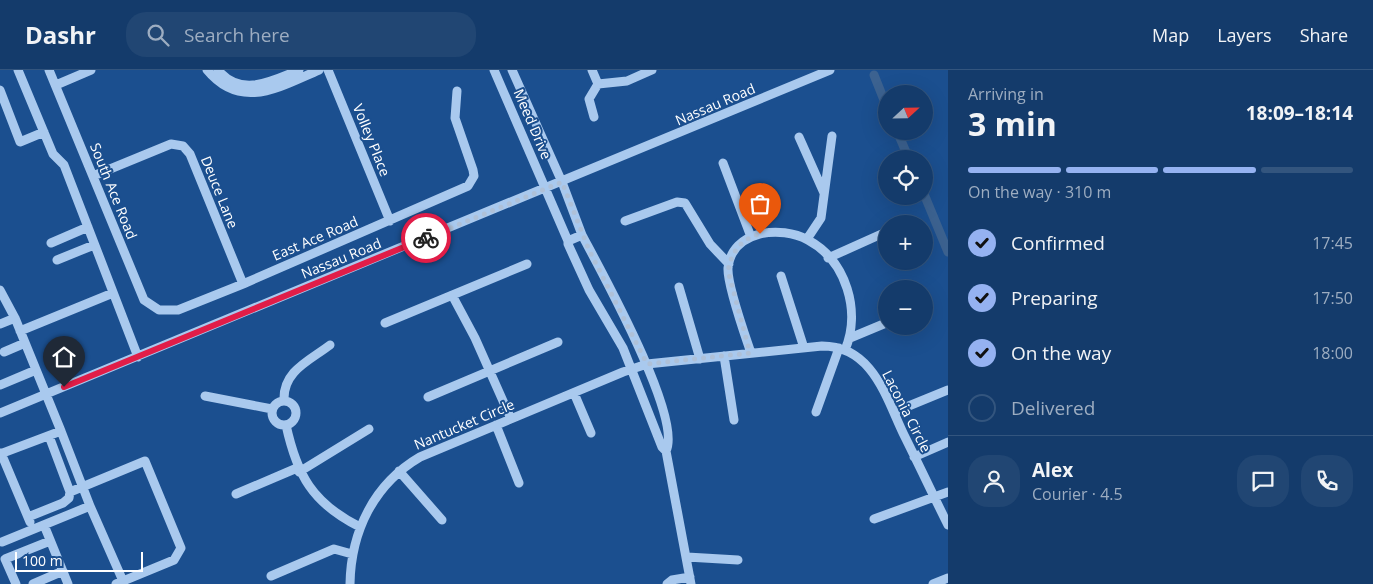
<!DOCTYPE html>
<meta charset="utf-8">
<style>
body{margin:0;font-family:"Open Sans",sans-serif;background:#214673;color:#f1f3f6;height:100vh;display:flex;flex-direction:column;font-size:19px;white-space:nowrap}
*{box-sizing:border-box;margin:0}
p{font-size:16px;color:#9dadc1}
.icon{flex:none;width:28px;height:28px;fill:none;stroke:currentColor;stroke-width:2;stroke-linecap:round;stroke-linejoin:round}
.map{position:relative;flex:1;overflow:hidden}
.drawer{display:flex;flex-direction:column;background:#143b6b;width:425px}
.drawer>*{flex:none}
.needle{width:32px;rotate:68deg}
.fabs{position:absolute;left:878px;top:15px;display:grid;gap:10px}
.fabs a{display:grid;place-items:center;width:55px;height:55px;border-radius:50%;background:#143b6b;box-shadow:0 5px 20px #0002,0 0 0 1px #33557e;font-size:25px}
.scale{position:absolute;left:15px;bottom:12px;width:128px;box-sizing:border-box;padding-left:5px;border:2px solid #fff;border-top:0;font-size:14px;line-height:18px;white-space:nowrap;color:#fff;-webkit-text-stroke:4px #1b4f8f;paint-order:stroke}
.pin{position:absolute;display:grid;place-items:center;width:42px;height:42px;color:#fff;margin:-51px -21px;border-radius:50% 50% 50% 0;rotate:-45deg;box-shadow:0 0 5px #0007}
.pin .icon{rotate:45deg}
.courier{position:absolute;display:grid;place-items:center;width:50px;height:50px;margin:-25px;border:4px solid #e11d48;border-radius:50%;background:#fff;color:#222;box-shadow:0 1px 6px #0007}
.overview em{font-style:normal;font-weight:700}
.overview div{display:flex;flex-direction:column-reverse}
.overview{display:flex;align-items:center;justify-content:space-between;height:85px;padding:0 20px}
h1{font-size:32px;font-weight:700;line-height:38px}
.bar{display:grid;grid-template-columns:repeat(4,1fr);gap:8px 5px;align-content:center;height:60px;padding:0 20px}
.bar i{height:6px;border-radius:4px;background:#33557e}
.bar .active{background:#95b2f1}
.bar p{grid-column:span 4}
.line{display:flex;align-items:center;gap:12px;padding:0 20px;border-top:1px solid #33557e}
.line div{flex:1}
.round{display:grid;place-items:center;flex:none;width:52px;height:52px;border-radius:20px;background:#214673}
ol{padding:0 20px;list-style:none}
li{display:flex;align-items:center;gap:15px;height:55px}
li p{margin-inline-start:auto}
li .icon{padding:5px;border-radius:50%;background:#95b2f1;color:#111;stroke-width:4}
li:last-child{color:#9dadc1}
li i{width:28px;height:28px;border:2px solid #33557e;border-radius:50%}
header{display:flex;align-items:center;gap:30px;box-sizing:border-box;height:70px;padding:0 25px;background:#143b6b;border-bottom:1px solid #33557e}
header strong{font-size:24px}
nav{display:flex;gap:28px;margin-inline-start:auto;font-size:18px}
.search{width:350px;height:45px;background:#214673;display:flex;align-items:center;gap:12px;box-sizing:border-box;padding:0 18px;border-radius:20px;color:#9dadc1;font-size:19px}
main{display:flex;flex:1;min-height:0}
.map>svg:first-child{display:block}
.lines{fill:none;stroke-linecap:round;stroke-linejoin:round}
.canal{stroke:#3c6290;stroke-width:9}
.minor{stroke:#a9c9ee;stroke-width:9}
.done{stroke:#afc1d8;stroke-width:5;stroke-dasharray:0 9}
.route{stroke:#e11d48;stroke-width:6}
.labels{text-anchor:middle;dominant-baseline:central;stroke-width:4;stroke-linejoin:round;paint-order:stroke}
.street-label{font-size:14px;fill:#fff;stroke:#1b4f8f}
</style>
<header>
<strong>Dashr</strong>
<div class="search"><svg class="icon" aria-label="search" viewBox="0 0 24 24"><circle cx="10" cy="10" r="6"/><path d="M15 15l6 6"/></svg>Search here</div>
<nav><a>Map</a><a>Layers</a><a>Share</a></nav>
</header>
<main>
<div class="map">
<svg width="948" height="514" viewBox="0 0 948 514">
<rect width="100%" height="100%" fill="#1b4f8f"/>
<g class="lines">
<path class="canal" d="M874,5l12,30
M897,61l12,28
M924,124l24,58"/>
<path class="minor" d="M18,0l35,84 11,11 74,192
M49,0l95,230 15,10h19l65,-26 225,-98 6,-10 -1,-6 -18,-52 2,-27
M207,0c34,41 72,17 112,0
M218,0c23,28 54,11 81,0
M328,0l62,151
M494,0l74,171
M512,0l50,112 20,53
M592,0l6,14
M56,15l35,-15
M0,20l20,52 24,-10
M594,47l-5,-18 9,-15 29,-3 25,-11
M799,67l25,56
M723,93l28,74
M93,106l78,-32 12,2 7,8 53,130
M625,151l52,-19 8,1 25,41 19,20
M807,169l14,-21 11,-82
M51,173l37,-16
M828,188l58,-26
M57,190l37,-15
M781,206l23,72
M679,217l21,72
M0,220l15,28 46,113 -61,23
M452,225l23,43 36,81
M385,253l142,-59
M0,254l15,-6
M20,261l93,-38
M850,268l36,-15
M4,282l21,-9
M751,283c-6,-18 -24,-68 -23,-85 4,-38 53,-43 80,-28 39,21 53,72 37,110
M724,286l10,64
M0,315l36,-15
M574,323l17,40
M205,326l67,13
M428,327l130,-55
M284,330c-1,-29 25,-39 46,-55
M272 343a12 12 0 1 1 24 0a12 12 0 1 1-24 0Z
M816,342l23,-64
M894,342l54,-22
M0,343l830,-343
M286,355c11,50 26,78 74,102
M496,355l23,58
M49,366l21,56
M666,381c17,-33 -65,-180 -84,-216l-14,6v3l21,46 34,58 39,99 4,4 25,133
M1,383l29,69
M914,387l34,-15
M399,401l43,49
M299,402l70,-43
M236,424l61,-26
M90,436l33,75
M28,447l35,-14 6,-5 1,-6 75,-31 36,87 -7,12 -58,24
M874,449l74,-27
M44,455l24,59
M2,472l88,-36 -29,-75
M687,487l51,3
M271,506l63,-27 18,5
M16,514l-11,-25 45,-18
M33,514l30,-13
M350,514c1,-53 24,-100 70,-127l203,-85 24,-8 175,-18c51,0 64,52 82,89 15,30 29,60 44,90
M667,514l5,-4 18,-3
M933,514l15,-6"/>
</g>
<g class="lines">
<path class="done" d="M426,168l136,-56 27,68 58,114 103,-11 -22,-82c3,-19 13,-32 32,-37"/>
<path class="route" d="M64,317l362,-149"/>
</g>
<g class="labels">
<g class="street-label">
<text transform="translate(715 34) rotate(-23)">Nassau Road</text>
<text transform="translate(533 54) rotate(67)">Meed Drive</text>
<text transform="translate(372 70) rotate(68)">Volley Place</text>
<text transform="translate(114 121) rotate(68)">South Ace Road</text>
<text transform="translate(220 122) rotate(68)">Deuce Lane</text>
<text transform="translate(315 168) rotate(-23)">East Ace Road</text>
<text transform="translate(341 188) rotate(-22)">Nassau Road</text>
<text transform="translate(907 341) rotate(63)">Laconia Circle</text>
<text transform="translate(464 354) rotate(-23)">Nantucket Circle</text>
</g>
</g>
</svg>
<div class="fabs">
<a><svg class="needle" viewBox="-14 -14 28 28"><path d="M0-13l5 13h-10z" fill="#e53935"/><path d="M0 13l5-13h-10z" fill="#9dadc1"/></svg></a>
<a><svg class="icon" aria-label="locate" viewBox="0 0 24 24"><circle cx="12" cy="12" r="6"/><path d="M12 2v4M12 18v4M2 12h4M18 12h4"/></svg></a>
<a>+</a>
<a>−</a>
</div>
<div class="scale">100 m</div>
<div class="pin" style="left:760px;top:164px;background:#ea580c"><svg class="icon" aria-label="bag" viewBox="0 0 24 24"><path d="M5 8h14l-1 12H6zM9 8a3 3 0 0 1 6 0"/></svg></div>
<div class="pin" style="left:64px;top:317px;background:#1f2937"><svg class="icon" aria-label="home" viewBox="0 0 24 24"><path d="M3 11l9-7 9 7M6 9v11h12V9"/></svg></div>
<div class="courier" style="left:426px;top:168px"><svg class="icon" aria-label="bike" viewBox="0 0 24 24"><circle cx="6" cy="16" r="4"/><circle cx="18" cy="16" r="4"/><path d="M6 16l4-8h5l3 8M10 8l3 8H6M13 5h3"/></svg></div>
</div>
<section class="drawer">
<div class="overview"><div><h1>3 min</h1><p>Arriving in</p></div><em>18:09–18:14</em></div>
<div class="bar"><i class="active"></i><i class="active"></i><i class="active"></i><i></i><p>On the way · 310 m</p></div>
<ol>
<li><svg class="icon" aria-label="check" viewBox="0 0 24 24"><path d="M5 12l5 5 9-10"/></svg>Confirmed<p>17:45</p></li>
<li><svg class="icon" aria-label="check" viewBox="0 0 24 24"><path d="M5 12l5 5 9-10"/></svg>Preparing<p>17:50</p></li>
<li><svg class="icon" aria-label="check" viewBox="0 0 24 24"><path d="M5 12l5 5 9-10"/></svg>On the way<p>18:00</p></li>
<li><i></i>Delivered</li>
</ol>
<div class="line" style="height:90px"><a class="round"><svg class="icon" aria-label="person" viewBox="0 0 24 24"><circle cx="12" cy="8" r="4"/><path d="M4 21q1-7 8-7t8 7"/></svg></a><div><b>Alex</b><p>Courier · 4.5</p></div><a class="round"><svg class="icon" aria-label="chat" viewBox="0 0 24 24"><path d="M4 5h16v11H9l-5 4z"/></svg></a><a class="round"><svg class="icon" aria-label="phone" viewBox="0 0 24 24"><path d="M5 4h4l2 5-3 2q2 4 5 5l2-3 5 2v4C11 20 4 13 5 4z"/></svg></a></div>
</section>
</main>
